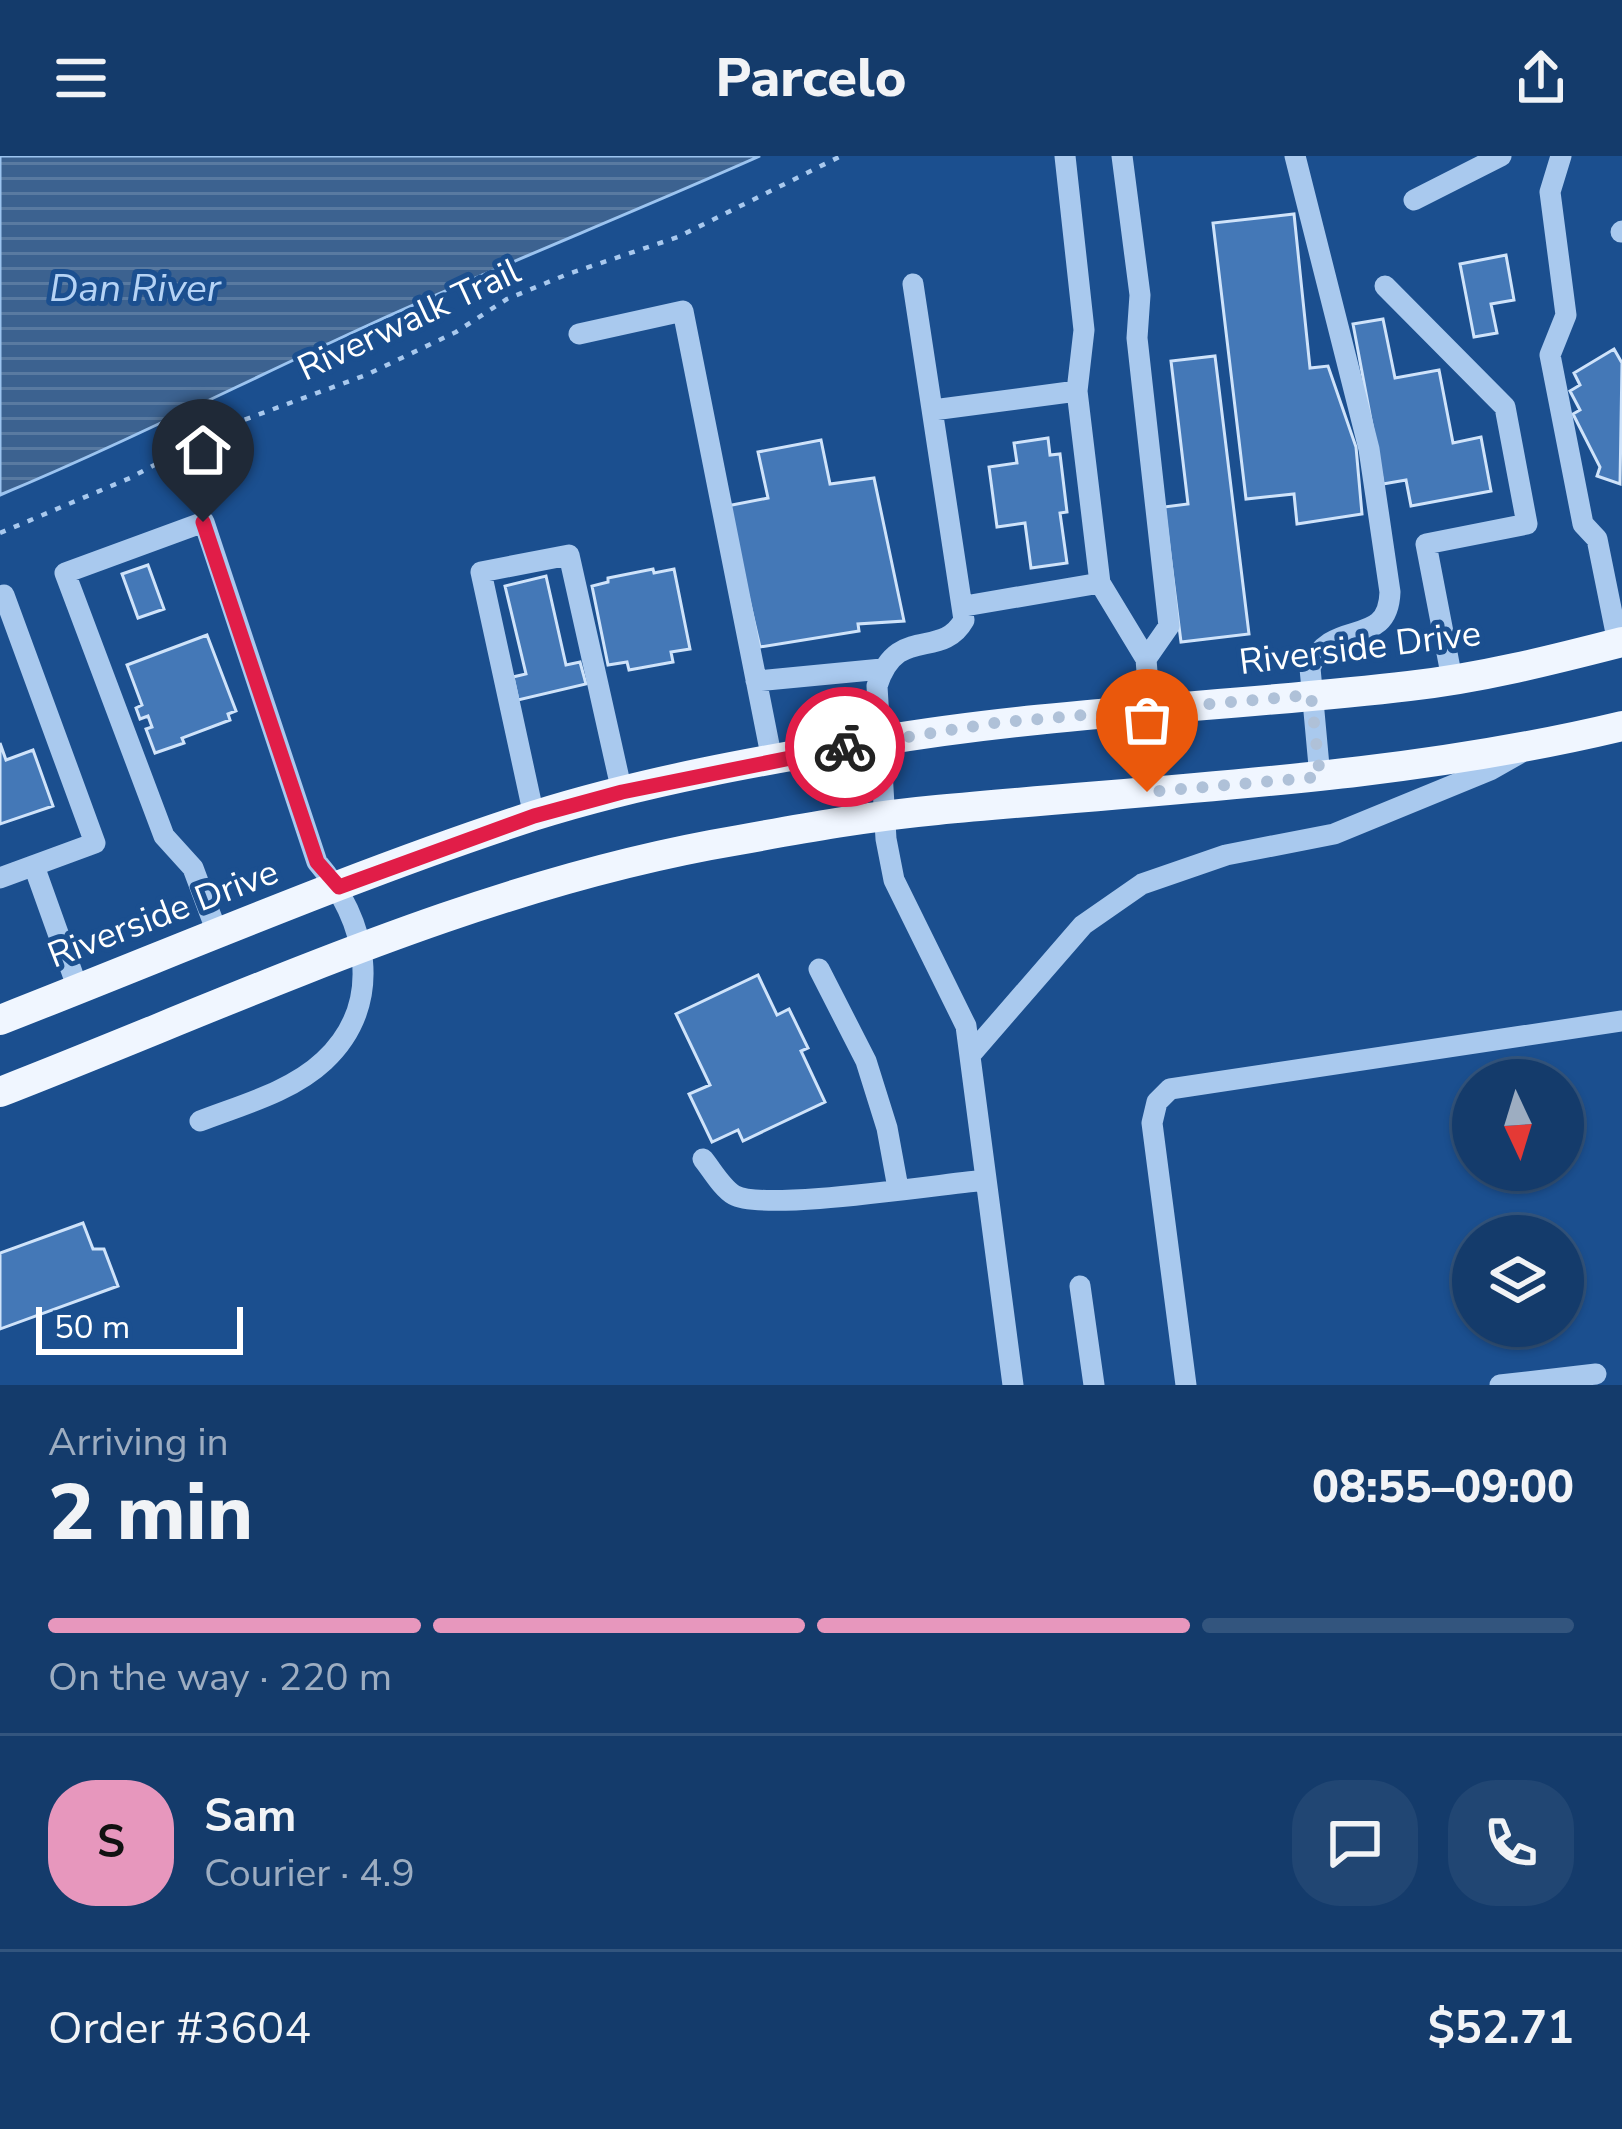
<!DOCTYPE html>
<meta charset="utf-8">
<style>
body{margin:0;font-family:"Nunito Sans",sans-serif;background:#214673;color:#f1f3f6;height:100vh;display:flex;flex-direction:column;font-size:45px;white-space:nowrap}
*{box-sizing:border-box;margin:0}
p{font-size:39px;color:#9dadc1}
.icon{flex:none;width:66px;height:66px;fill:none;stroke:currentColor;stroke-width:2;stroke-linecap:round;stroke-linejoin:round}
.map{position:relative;height:1229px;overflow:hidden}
.drawer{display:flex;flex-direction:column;background:#143b6b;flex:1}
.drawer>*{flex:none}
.needle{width:78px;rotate:176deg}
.fabs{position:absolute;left:1452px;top:903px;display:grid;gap:24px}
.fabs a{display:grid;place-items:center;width:132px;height:132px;border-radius:50%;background:#143b6b;box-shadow:0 3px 9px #0004,0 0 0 3px #33557e;font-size:60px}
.scale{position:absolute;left:36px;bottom:30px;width:207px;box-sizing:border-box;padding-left:12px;border:6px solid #fff;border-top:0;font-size:33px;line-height:42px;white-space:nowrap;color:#fff;-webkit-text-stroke:9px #1b4f8f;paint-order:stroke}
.pin{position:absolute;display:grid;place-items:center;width:102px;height:102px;color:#fff;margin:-123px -51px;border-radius:50% 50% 50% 0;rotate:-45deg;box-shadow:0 0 12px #0007}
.pin .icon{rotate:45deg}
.courier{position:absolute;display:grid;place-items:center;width:120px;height:120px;margin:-60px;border:9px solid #e11d48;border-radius:50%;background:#fff;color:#222;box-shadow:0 3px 15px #0007}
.overview em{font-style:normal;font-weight:800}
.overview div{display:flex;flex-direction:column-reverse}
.overview{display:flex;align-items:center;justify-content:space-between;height:204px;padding:0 48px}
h1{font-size:78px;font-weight:800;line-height:90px}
.bar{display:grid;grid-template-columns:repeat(4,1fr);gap:18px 12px;align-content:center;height:144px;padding:0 48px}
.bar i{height:15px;border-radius:9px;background:#33557e}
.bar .on{background:#e797bd}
.bar p{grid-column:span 4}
.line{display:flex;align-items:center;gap:30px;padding:0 48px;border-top:3px solid #33557e}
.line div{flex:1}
.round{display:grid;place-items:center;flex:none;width:126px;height:126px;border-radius:48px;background:#214673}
header{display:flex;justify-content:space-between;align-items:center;height:156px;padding:0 48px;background:#143b6b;font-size:54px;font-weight:800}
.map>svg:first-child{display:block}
.water{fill:url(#water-rules);stroke:#9cc4f0;stroke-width:3}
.building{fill:#4478b7;stroke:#cfe3fa;stroke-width:3}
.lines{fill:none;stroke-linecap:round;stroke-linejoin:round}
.path{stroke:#a9c9ee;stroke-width:4.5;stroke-dasharray:6 9;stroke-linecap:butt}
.minor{stroke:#a9c9ee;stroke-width:21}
.major{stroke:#f0f6ff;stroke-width:30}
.done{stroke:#afc1d8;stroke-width:12;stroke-dasharray:0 21.6}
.route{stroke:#e11d48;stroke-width:15}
.labels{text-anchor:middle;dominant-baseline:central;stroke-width:10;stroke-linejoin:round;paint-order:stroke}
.street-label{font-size:36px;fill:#fff;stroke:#1b4f8f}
.water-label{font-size:39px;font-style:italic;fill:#b5d3f5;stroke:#1b4f8f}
</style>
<header><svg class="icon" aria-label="menu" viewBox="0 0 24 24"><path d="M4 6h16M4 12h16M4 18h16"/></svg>Parcelo<svg class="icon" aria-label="share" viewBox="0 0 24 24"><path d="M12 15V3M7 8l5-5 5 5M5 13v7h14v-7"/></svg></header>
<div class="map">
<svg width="1622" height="1229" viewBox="0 0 1622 1229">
<defs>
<pattern id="water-rules" width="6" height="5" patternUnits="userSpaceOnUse" patternTransform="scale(3)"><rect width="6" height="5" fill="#3c6290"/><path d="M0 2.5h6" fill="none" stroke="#597aa1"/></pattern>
</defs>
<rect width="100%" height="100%" fill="#1b4f8f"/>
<path class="water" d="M0,0h760c-128,57 -259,109 -387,167 -125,57 -246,119 -373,172z"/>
<path class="building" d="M1294,58l16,154 18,-2 28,81 6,67 -65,10 -3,-30 -48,5 -33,-276z
M1506,99l8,45 -23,4 6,29 -23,4 -14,-73z
M1383,163l12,59 44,-8 14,73 28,-6 10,54 -80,15 -5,-26 -23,4 -30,-160z
M1614,193l8,14 -2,121 -23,-8 3,-9 -27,-53 7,-4 -10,-19 10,-6 -6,-12z
M1215,200l34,278 -68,8 -17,-135 24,-3 -17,-143z
M1048,282l2,17 10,-1 7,58 -7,1 7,50 -36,5 -6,-45 -28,4 -8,-60 28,-4 -3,-20z
M821,284l9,44 44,-6 30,143 -46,3 1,7 -99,16 -33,-141 41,-8 -10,-46z
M148,409l16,44 -26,9 -16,-44z
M653,413l1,4 20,-4 16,80 -19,3 2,10 -44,8 -2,-8 -19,3 -16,-79 16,-4v-4z
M546,420l20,89 14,-3 6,22 -68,16 -5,-23 13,-3 -21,-88z
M207,479l29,76 -8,3 2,6 -48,18 2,5 -29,10 -9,-24 6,-2 -4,-11 -8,3 -4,-11 6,-3 -15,-40z
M0,587l6,17 27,-10 20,56 -53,18z
M758,819l19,40 12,-6 19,39 -7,3 24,51 -82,39 -5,-11 -26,12 -23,-48 21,-9 -34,-71z
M83,1067l10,26h11l14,37 -118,43v-76z"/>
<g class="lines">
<path class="path" d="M0,377l130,-55 100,-53 136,-50 90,-43 51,-33 61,-25 110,-37 163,-81"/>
<path class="minor" d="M1065,0l19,174 -7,61 23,192 46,76 4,51
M1122,0l18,139 -3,43 32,288 -23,33
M1295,0l74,293 21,143c-2,59 -59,23 -80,76l10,109
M1561,0l-11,36 16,123 -16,40 33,169 14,15 21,104
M1414,44l87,-44
M1621,76l1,-1
M913,128l51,336c-23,41 -67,3 -87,66l9,153 8,41 72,146 47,359
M1385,130l120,121 22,117 -101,20 26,135
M579,178l104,-23 89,449
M933,254l144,-19
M0,440l4,-1 91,248 -95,35
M965,450l135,-23
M756,525l126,-12
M534,660l-53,-244 88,-17 53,237
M34,710l44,123
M819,813l47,92 21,67 11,60
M971,898l112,-129 59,-41 84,-29 108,-21 156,-64 30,-17
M200,965c41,-16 91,-29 124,-60 62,-58 43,-141 -7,-199l-113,-340 -139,51 99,263 29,32 25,67
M703,1003c9,11 19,29 31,36 29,17 207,-11 252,-15
M1080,1130l14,99
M1186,1229l-34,-262 5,-21 13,-13 452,-68
M1500,1229l96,-11"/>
<path class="major" d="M0,864c177,-69 352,-145 533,-204 111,-35 230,-56 345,-75 176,-30 354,-34 531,-55 72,-8 143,-26 213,-44
M0,936c242,-94 481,-209 739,-252 65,-12 132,-24 198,-30 230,-22 460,-30 685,-84"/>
</g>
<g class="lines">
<path class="done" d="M845,591l149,-24 317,-28 9,82 -173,15"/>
<path class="route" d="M203,366l114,340 22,25 195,-71 88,-24 223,-45"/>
</g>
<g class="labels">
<g class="street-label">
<text transform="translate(409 164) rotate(-25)">Riverwalk Trail</text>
<text transform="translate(1360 492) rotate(-7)">Riverside Drive</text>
<text transform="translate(163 758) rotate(-21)">Riverside Drive</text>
</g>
<g class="water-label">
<text x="135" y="132">Dan River</text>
</g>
</g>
</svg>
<div class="fabs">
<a><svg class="needle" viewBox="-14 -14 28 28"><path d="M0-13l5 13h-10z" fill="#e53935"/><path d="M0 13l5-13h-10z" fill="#9dadc1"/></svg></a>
<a><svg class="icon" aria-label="layers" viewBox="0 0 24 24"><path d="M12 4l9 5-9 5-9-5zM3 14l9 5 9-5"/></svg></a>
</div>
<div class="scale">50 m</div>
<div class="pin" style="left:1147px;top:636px;background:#ea580c"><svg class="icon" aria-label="bag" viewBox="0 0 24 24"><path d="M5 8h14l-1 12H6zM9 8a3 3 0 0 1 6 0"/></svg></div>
<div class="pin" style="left:203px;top:366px;background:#1f2937"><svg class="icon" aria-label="home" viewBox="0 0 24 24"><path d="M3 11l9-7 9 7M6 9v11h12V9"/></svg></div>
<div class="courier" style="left:845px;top:591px"><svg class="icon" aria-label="bike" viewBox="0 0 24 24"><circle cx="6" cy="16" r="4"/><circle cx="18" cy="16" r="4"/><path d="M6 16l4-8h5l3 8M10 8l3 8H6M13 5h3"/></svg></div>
</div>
<section class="drawer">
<div class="overview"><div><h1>2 min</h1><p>Arriving in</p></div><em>08:55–09:00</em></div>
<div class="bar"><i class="on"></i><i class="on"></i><i class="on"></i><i></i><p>On the way · 220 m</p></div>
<div class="line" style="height:216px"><b class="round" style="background:#e797bd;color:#111">S</b><div><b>Sam</b><p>Courier · 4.9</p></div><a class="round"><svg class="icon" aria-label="chat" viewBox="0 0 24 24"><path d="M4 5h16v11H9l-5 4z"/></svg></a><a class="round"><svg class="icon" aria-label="phone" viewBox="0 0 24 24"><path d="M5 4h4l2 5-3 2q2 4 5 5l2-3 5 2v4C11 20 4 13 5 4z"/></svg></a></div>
<div class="line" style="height:156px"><div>Order #3604</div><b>$52.71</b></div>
</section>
